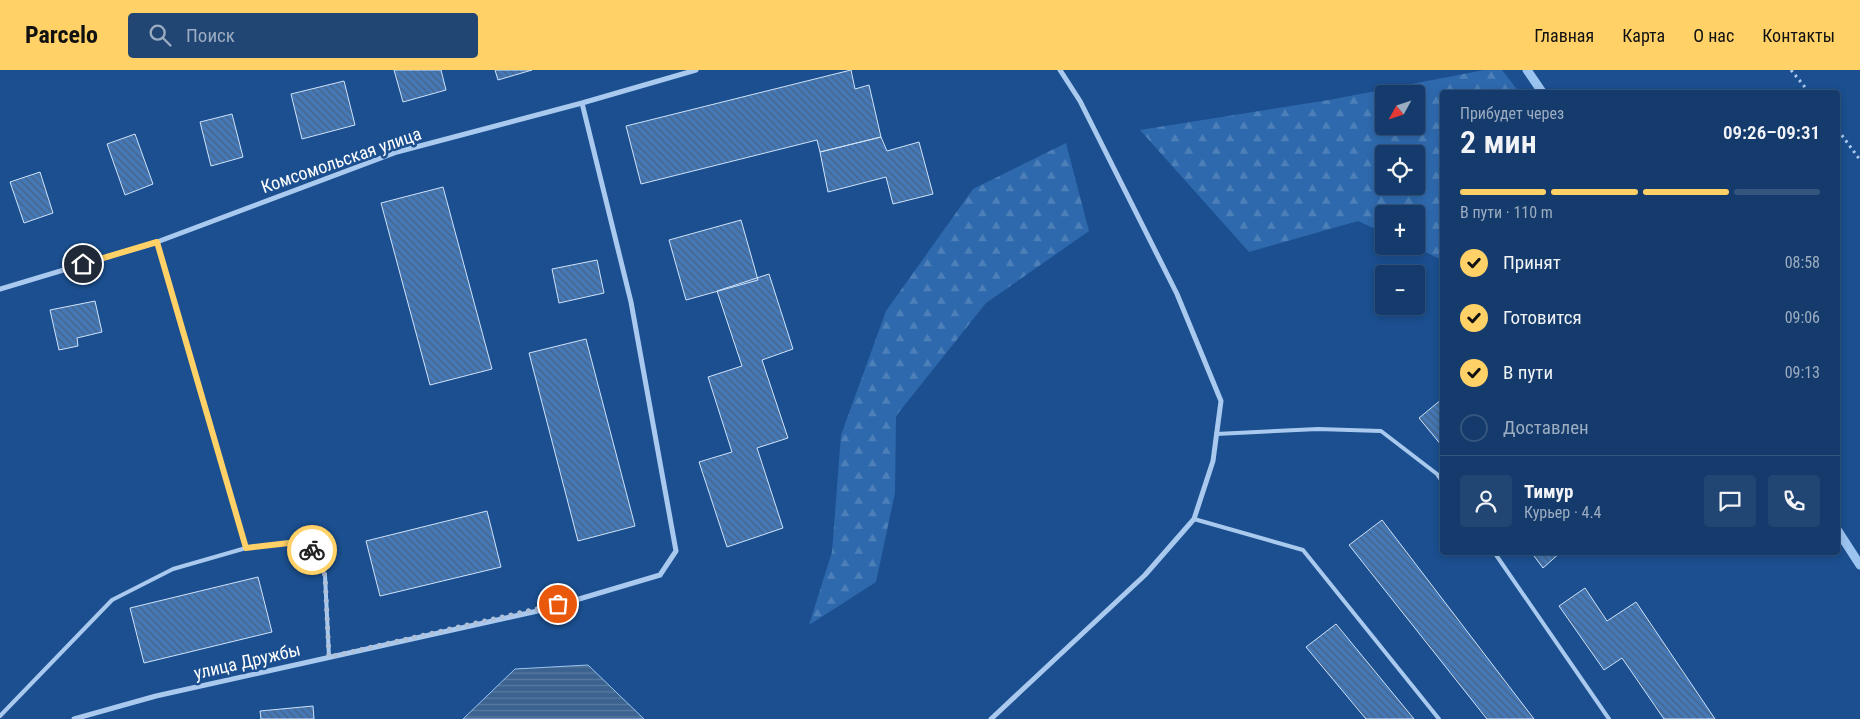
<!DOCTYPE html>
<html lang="ru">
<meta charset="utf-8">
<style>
body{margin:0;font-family:"Roboto Condensed",sans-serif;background:#214673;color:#f1f3f6;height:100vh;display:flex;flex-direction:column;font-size:19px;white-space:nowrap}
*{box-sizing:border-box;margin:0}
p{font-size:16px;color:#9dadc1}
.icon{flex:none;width:28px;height:28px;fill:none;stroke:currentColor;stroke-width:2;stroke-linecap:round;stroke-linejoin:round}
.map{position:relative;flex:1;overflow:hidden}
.side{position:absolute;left:1440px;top:20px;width:400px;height:465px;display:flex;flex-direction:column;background:#143b6b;border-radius:5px;box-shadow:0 2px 8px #0003,0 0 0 1px #33557e}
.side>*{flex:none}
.needle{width:32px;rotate:230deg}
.fabs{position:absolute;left:1375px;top:15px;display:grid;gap:10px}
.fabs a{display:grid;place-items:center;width:50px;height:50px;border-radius:5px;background:#143b6b;box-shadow:0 2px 8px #0003,0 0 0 1px #33557e;font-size:25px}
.pin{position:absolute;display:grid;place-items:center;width:42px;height:42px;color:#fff;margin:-21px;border:2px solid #fff;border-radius:50%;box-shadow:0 1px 5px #0007}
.courier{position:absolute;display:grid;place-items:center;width:50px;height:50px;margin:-25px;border:4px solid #ffd166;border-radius:50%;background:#fff;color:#222;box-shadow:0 1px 6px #0007}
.head em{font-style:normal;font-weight:600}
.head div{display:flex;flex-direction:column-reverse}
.head{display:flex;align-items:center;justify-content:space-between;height:85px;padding:0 20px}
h1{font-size:32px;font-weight:600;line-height:38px}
.bar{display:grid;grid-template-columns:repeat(4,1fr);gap:8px 5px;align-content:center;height:60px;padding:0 20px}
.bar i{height:6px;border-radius:4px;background:#33557e}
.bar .on{background:#ffd166}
.bar p{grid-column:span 4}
.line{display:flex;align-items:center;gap:12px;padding:0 20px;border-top:1px solid #33557e}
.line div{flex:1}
.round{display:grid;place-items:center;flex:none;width:52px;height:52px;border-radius:5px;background:#214673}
ol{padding:0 20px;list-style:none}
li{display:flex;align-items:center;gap:15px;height:55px}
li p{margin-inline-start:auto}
li .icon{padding:5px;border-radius:50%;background:#ffd166;color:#111;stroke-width:4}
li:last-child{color:#9dadc1}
li i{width:28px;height:28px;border:2px solid #33557e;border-radius:50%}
header{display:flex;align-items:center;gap:30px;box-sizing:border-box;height:70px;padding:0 25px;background:#ffd166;color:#111}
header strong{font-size:24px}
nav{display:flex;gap:28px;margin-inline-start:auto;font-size:18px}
.search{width:350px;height:45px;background:#214673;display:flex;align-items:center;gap:12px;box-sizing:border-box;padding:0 18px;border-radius:5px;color:#9dadc1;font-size:19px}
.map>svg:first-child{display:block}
.forest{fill:url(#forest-firs);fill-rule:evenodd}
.water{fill:url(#water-rules);stroke:#9cc4f0}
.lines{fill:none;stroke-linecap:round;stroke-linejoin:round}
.stream{stroke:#9cc4f0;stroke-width:9}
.building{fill:url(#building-back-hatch);stroke:#cfe3fa}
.path{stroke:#a9c9ee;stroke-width:3;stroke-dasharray:2.5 4;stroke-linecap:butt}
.lane{stroke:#a9c9ee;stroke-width:4}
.street{stroke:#a9c9ee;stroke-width:5}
.done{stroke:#afc1d8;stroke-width:5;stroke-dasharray:0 9}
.route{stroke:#ffd166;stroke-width:6}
.labels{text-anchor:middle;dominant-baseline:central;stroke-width:5;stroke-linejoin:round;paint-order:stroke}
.street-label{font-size:18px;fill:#fff;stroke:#1b4f8f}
</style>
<header>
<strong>Parcelo</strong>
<div class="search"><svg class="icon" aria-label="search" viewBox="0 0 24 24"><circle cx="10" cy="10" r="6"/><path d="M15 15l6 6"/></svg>Поиск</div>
<nav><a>Главная</a><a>Карта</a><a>О нас</a><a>Контакты</a></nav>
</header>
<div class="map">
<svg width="1860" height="649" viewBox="0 0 1860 649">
<defs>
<pattern id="forest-firs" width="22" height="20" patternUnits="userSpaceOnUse" patternTransform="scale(1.25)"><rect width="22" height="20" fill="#2e69ad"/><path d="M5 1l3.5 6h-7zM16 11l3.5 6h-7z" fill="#4d80b9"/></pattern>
<pattern id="water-rules" width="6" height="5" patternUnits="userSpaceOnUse" patternTransform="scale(1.25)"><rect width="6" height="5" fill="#3c6290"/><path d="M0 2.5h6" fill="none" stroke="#597aa1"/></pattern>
<pattern id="building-back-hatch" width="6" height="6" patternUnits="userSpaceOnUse" patternTransform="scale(1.25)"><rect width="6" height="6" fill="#4478b7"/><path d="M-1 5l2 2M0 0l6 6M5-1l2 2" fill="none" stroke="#486282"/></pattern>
</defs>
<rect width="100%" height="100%" fill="#1b4f8f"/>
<path class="forest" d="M1484,0h18l17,22h-77v168l-29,-14h3v-32h-32v19l-26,-12 -109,31 -109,-122 189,-30zM1384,24h32v32h-32zM1384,84h32v32h-32z
M1066,73l23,88 -103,72 -90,113 -1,77 -19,89 -67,43 23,-73 9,-117 45,-124 87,-122z"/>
<path class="water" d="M588,595l56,54h-181l52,-50z"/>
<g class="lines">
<path class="stream" d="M1527,0l15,22
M1838,461l22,34"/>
</g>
<path class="building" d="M394,0h47l5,20 -43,12z
M495,0h37l-34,10z
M851,0l4,19 14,-4 12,52 -61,15 -3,-12 -176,44 -15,-58z
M344,11l11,44 -53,14 -11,-45z
M232,44l11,43 -32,9 -11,-44z
M135,64l18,50 -28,11 -18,-51z
M881,67l6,14 32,-9 14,52 -40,10 -7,-27 -58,15 -8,-40z
M40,102l13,41 -29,10 -14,-41z
M443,117l49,182 -62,16 -49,-182z
M741,150l17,60 -72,20 -17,-60z
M597,190l7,33 -45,10 -7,-34z
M769,204l24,75 -31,11 26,78 -31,10 26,80 -56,19 -28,-85 33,-10 -24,-75 34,-11 -25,-75z
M95,231l7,31 -25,6 1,8 -19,4 -9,-40z
M586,269l49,187 -57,15 -49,-188z
M1442,329v47l-23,-28z
M487,441l14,56 -121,29 -14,-55z
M1382,450l152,199h-47l-138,-174z
M1531,482h30l-18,16z
M258,507l14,55 -128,31 -14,-55z
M1585,518l22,33 29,-19 79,117h-51l-42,-61 -18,12 -45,-64z
M1336,554l78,95h-48l-60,-72z
M313,636l1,13h-53l-1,-8z"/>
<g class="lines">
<path class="path" d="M1791,0l18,22
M1838,60l22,30"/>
<path class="lane" d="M157,172l89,306
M1216,364l102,-5 63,2 56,43 5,7
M1194,449l109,31 136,169
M1494,482l115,167
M0,646l112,-116 61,-31 73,-21 43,-5 23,7 13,25 4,82"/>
<path class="street" d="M0,219l157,-47 240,-90 185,-49 114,-33
M74,649l82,-23 386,-86 118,-35 16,-24 -45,-249 -49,-199
M991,649l154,-144 49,-56 19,-58 8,-60 -44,-107 -97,-193 -20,-31"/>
</g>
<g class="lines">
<path class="done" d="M312,480l13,25 4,82 229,-53"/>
<path class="route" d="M83,194l74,-22 89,306 43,-5 23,7"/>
</g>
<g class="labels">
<g class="street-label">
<text transform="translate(341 90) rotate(-19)">Комсомольская улица</text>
<text transform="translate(247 591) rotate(-13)">улица Дружбы</text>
</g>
</g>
</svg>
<div class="fabs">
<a><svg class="needle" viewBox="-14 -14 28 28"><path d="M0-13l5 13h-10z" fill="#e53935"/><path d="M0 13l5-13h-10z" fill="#9dadc1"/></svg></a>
<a><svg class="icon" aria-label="locate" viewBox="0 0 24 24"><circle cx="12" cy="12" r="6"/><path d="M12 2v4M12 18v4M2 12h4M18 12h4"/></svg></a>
<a>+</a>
<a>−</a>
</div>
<div class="pin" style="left:558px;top:534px;background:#ea580c"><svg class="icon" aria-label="bag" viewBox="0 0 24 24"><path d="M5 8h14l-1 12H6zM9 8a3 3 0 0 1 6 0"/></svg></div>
<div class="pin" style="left:83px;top:194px;background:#1f2937"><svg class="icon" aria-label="home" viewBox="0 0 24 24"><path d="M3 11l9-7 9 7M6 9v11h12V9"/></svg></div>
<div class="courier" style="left:312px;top:480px"><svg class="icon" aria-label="bike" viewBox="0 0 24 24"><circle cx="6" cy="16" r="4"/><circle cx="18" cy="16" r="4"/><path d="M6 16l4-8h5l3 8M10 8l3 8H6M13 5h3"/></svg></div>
<section class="side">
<div class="head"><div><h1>2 мин</h1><p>Прибудет через</p></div><em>09:26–09:31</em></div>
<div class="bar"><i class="on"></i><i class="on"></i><i class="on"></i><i></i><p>В пути · 110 m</p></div>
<ol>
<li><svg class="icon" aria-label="check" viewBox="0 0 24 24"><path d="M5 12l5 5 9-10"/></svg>Принят<p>08:58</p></li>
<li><svg class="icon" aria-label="check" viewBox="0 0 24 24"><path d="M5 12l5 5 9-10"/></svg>Готовится<p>09:06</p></li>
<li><svg class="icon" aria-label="check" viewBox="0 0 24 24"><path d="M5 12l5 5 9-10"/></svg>В пути<p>09:13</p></li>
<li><i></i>Доставлен</li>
</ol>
<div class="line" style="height:90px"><a class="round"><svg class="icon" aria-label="person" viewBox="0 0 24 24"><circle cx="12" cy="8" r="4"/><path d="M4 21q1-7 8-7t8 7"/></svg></a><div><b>Тимур</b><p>Курьер · 4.4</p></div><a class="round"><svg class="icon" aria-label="chat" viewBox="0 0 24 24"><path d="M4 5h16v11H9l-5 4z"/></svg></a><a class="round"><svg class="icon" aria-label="phone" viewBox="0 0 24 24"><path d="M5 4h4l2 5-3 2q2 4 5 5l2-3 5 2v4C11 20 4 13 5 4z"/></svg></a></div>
</section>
</div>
